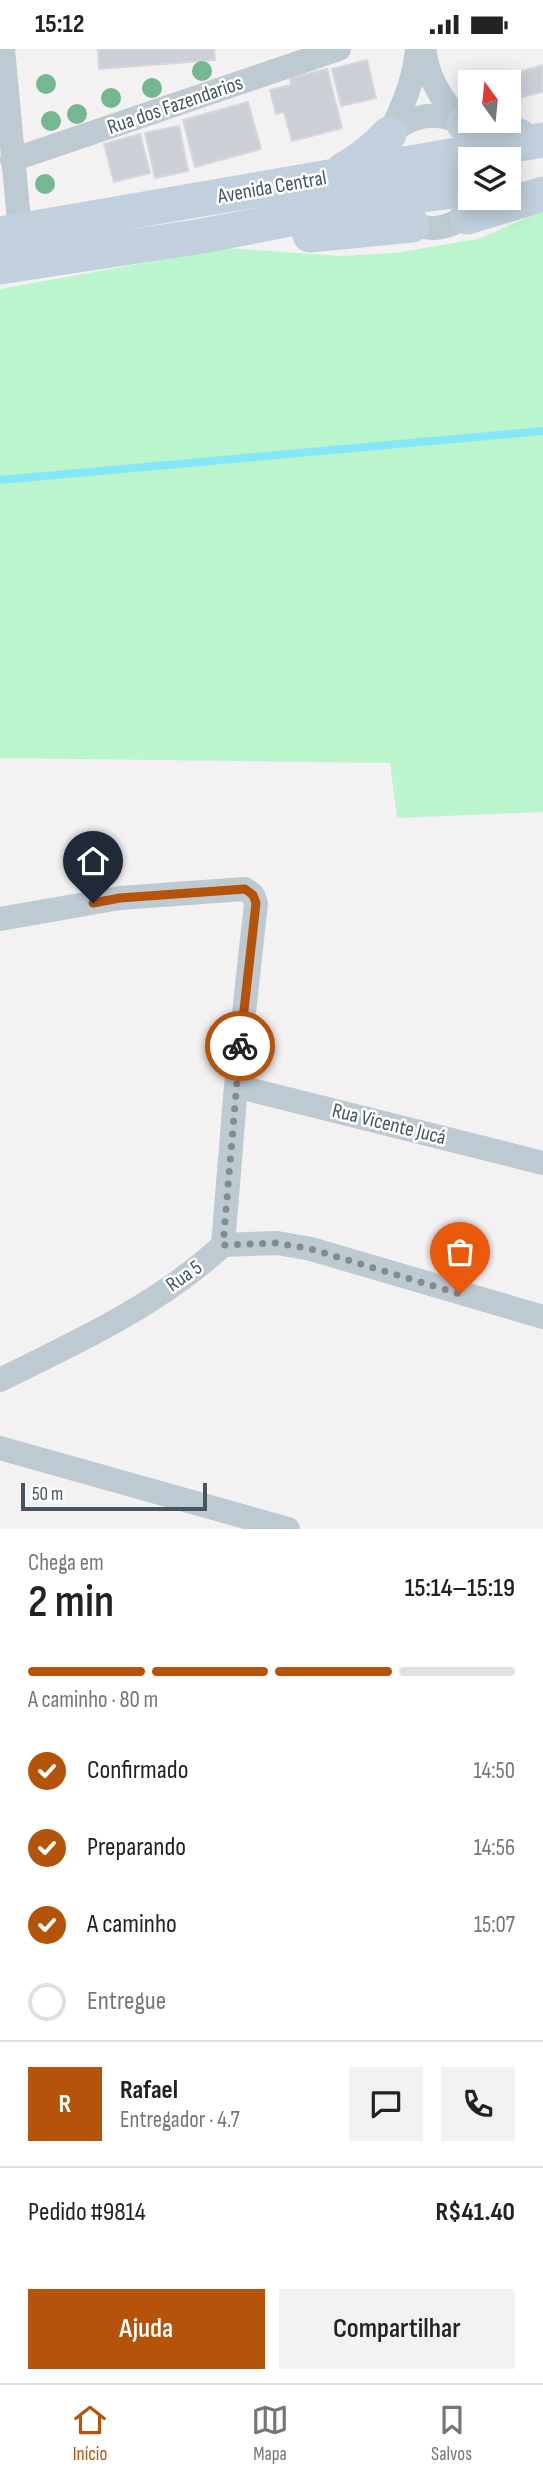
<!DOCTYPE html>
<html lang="pt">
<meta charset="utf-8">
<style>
body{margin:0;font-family:"Sofia Sans Condensed",sans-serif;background:#f2f2f2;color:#222;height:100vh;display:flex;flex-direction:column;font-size:26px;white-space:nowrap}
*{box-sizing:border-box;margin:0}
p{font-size:23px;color:#767676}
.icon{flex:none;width:38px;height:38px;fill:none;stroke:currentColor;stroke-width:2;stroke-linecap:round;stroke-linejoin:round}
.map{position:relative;height:1480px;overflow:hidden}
.sheet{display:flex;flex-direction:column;background:#fff;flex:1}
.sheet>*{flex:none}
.needle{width:46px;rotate:345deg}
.tools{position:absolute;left:458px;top:21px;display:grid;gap:14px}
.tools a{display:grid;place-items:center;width:63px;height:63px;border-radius:0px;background:#fff;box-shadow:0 4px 18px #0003;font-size:35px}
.scale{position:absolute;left:21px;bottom:18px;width:186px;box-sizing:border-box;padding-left:7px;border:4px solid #465661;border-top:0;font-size:19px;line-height:24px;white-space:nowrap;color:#465661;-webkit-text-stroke:5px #fff;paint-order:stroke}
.pin{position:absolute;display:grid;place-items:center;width:60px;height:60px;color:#fff;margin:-72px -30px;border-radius:50% 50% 50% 0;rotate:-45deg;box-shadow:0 0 7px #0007}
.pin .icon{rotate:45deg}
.courier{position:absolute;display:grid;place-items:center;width:70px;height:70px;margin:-35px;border:5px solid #b45309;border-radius:50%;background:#fff;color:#222;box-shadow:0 2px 9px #0007}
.headline em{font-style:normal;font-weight:600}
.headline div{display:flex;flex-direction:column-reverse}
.headline{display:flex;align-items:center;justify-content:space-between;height:119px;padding:0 28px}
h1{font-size:46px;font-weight:600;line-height:52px}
.bar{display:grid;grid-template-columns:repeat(4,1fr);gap:10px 7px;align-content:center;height:84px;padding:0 28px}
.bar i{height:9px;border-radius:5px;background:#e0e0e0}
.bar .on{background:#b45309}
.bar p{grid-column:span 4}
.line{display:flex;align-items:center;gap:18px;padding:0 28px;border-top:2px solid #e0e0e0}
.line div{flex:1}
.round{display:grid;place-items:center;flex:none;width:74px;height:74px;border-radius:0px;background:#f2f2f2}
ol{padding:0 28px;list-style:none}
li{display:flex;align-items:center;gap:21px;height:77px}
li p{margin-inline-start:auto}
li .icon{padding:7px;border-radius:50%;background:#b45309;color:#fff;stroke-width:4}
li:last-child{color:#767676}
li i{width:38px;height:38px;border:4px solid #e0e0e0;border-radius:50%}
.action{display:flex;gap:14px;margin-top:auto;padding:14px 28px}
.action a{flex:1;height:80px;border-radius:0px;background:#b45309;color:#fff;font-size:28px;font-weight:600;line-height:80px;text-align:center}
.action a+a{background:#f2f2f2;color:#222}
.status{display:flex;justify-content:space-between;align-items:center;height:49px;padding:0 35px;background:#fff;direction:ltr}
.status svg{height:19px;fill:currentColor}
.tabs{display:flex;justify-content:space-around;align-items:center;height:98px;border-top:2px solid #e0e0e0;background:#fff;font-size:19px;color:#767676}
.tabs a{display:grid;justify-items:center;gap:4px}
.tabs .on{color:#b45309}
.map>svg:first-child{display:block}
.green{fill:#bbf5cd}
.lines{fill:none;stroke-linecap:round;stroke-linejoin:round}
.stream{stroke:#83e7f7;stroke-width:8}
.building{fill:#ccd0d6;stroke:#d4d7dd;stroke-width:2}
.street{stroke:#bdcad2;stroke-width:24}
.secondary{stroke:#c1d0dc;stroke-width:35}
.tree{fill:#74b790}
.done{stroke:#838c93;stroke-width:7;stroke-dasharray:0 12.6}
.route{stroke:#b45309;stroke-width:9}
.labels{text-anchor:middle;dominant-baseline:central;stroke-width:5;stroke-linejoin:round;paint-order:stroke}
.street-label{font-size:21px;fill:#465661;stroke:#fff}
</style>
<div class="status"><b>15:12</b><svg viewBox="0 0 49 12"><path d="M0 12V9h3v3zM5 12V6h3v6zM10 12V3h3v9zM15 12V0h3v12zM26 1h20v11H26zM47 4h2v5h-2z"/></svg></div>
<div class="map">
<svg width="543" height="1480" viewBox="0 0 543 1480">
<rect width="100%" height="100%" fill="#f3f1f1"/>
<path class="green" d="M543,162v601l-146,6 -7,-55 -390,-5v-469l227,-41 113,8 55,-3 83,-14z"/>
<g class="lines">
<path class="stream" d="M0,431l543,-49"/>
</g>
<path class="building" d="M98,0h116l1,11 -116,9z
M367,11l9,38 -35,8 -9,-37z
M543,16v27l-21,5 -7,-24z
M327,20l15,59 -50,13 -8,-29 -8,2 -6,-24 21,-5 -1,-7z
M248,53l13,47 -66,18 -12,-47z
M179,77l9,45 -33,7 -10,-45z
M140,85l10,39 -36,9 -10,-38z"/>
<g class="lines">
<path class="street" d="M3,0l17,182
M424,0c5,36 24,61 51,85
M389,85c23,-19 46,-24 73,-11
M380,99c19,-30 34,-64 37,-99
M12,111l327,-111
M399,169c31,17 56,12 79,-14
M0,870l120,-21 125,-9 8,6 3,8 -20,183 -13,159
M236,1037l307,77
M0,1331c77,-38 160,-76 223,-135l54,-2 34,6 232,68
M0,1399l288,81"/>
<path class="secondary" d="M464,75l20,7 35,5
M343,121c18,-10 32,-21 46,-36
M467,168l76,-23
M0,185l543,-94
M310,186l102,-10
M0,218l202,-31 181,-35 88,-13"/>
</g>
<g class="tree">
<circle cx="202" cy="22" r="10"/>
<circle cx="46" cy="35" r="10"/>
<circle cx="152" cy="39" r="10"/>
<circle cx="111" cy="49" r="10"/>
<circle cx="77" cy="65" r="10"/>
<circle cx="51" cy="72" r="10"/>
<circle cx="45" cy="135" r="10"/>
</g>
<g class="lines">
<path class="done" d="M240,997l-17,199 54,-2 34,6 149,45"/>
<path class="route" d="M93,854l27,-5 125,-9 8,6 3,8 -16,143"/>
</g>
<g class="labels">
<g class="street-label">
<text transform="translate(175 56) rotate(-19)">Rua dos Fazendarios</text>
<text transform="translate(272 138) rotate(-10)">Avenida Central</text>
<text transform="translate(389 1075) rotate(14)">Rua Vicente Jucá</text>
<text transform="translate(184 1227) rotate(-35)">Rua 5</text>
</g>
</g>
</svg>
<div class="tools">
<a><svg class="needle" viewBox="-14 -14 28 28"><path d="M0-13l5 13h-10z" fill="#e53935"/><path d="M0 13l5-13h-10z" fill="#767676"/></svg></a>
<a><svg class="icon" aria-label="layers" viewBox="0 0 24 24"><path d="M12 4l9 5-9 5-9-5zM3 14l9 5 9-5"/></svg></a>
</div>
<div class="scale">50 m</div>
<div class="pin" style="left:460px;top:1245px;background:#ea580c"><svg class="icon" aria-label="bag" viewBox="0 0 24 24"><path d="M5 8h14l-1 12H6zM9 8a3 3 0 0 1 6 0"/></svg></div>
<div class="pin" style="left:93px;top:854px;background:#1f2937"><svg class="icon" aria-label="home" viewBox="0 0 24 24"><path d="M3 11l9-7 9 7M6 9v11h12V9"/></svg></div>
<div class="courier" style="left:240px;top:997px"><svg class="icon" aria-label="bike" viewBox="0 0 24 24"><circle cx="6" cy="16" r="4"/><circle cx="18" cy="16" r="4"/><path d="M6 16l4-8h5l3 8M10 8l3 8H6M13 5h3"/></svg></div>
</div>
<section class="sheet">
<div class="headline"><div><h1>2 min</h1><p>Chega em</p></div><em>15:14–15:19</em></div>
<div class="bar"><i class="on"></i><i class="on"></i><i class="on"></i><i></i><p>A caminho · 80 m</p></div>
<ol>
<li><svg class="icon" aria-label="check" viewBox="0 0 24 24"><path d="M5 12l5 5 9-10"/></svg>Confirmado<p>14:50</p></li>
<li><svg class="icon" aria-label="check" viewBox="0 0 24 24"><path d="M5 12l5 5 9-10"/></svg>Preparando<p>14:56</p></li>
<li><svg class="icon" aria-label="check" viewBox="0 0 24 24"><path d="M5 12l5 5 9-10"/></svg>A caminho<p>15:07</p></li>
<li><i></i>Entregue</li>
</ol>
<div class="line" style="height:126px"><b class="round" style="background:#b45309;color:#fff">R</b><div><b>Rafael</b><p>Entregador · 4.7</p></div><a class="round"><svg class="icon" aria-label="chat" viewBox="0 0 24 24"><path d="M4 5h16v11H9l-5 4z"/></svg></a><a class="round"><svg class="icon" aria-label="phone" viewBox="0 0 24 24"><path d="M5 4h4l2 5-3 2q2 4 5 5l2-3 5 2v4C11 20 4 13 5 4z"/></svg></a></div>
<div class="line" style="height:91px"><div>Pedido #9814</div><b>R$41.40</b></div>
<div class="action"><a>Ajuda</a><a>Compartilhar</a></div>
</section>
<nav class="tabs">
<a class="on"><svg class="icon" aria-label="home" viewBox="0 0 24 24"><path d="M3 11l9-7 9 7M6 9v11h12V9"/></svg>Início</a>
<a><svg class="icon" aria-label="map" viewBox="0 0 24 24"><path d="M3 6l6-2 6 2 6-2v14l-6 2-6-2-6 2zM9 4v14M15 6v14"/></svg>Mapa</a>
<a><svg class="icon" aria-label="saved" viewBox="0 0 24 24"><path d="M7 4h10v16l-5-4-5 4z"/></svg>Salvos</a>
</nav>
